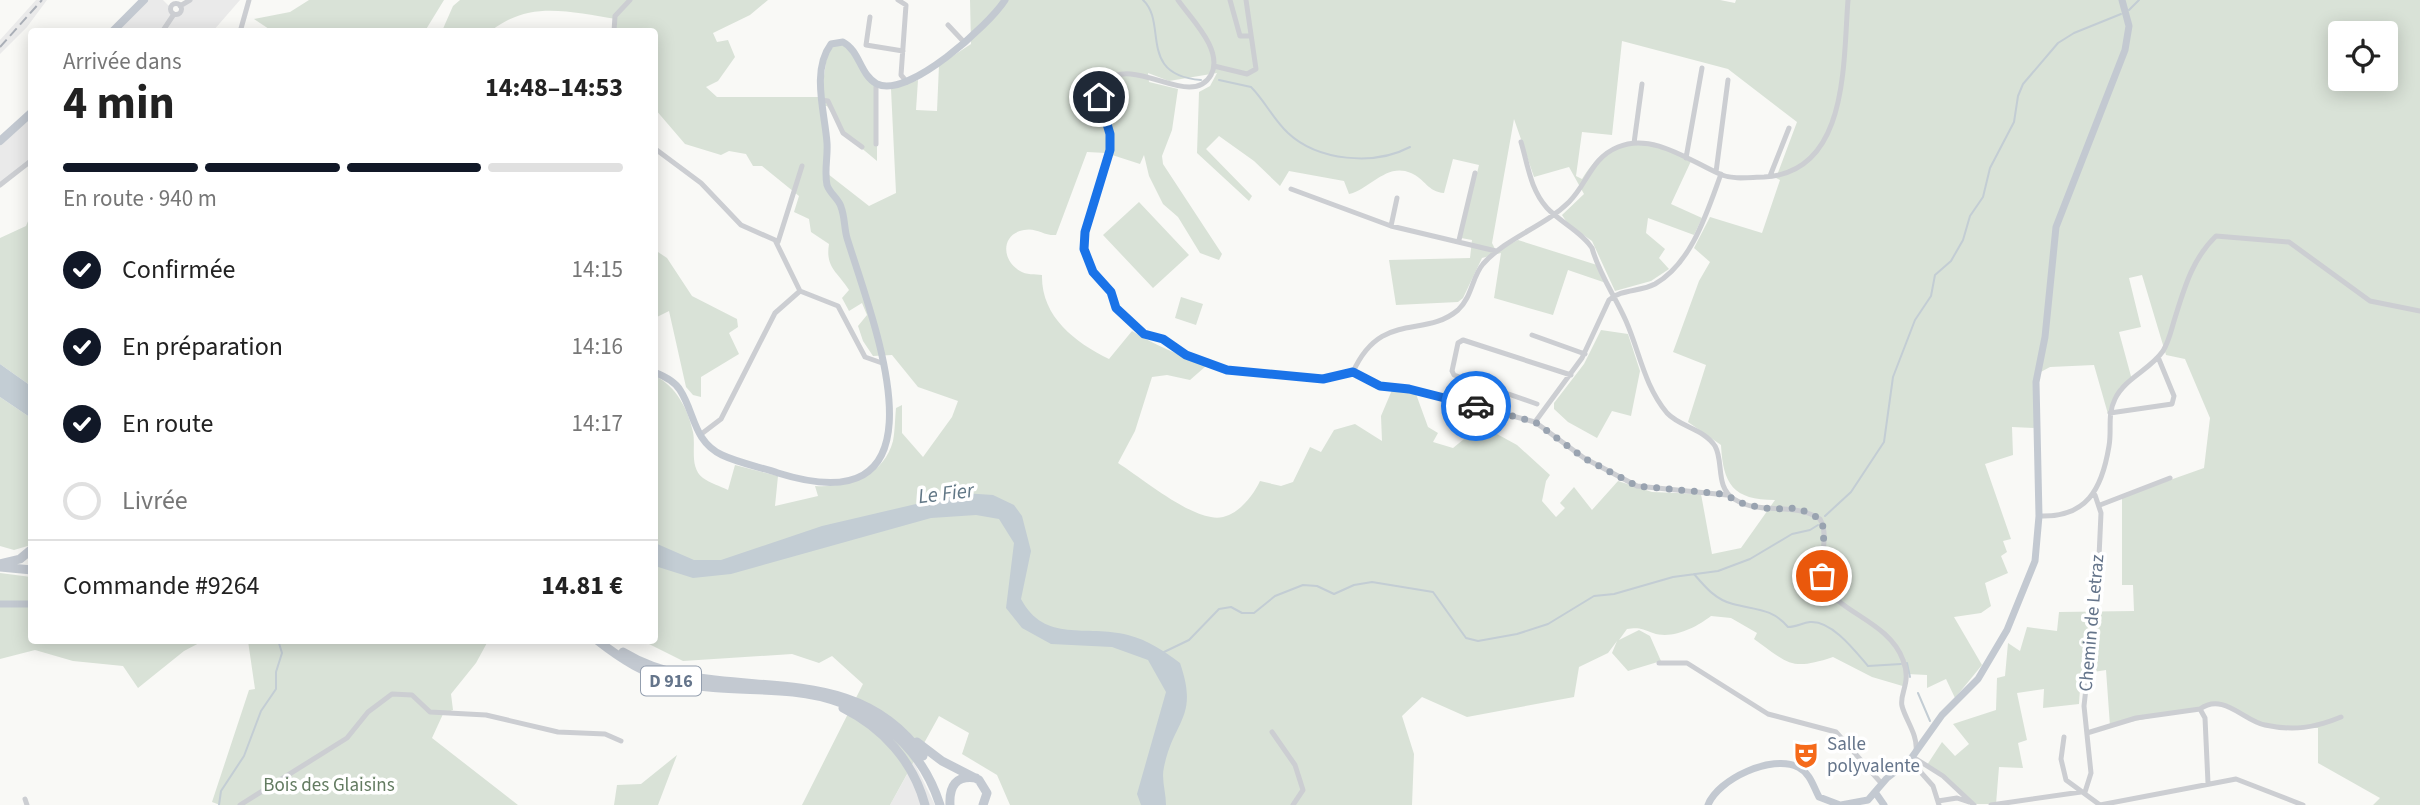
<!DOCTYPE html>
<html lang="fr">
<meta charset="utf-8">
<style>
body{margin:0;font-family:"Source Sans 3",sans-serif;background:#f6f6f6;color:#222;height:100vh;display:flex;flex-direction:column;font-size:26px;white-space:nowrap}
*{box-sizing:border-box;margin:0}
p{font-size:23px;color:#767676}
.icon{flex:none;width:38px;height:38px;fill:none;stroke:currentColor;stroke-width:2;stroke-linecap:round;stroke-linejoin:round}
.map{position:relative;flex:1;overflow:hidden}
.drawer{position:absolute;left:28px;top:28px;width:630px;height:616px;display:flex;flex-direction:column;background:#fff;border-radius:7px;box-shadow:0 4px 18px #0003}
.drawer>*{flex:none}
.controls{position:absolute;left:2328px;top:21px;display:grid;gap:14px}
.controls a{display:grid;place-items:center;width:70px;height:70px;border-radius:7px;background:#fff;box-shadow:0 4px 18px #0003;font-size:35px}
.pin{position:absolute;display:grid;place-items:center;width:60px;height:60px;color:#fff;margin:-30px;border:4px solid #fff;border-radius:50%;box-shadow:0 2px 7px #0007}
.courier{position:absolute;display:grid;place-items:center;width:70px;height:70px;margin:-35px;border:5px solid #1a73e8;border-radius:50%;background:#fff;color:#222;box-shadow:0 2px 9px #0007}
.overview em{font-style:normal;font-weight:700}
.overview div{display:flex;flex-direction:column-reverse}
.overview{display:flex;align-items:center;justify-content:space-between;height:119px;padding:0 35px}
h1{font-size:46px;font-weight:700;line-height:52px}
.bar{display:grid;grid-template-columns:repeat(4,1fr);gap:10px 7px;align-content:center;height:84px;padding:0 35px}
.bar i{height:9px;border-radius:5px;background:#e0e0e0}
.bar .selected{background:#111827}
.bar p{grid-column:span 4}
.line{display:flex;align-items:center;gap:18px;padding:0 35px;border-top:2px solid #e0e0e0}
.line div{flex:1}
ol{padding:0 35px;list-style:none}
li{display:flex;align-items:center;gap:21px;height:77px}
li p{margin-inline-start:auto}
li .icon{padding:7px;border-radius:50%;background:#111827;color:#fff;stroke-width:4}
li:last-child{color:#767676}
li i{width:38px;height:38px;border:4px solid #e0e0e0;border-radius:50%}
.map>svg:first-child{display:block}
.built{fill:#eaeaea}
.green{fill:#d9e2d7;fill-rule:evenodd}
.water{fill:#c3cdd4}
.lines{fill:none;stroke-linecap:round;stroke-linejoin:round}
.stream{stroke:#c3cdd4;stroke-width:2}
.street{stroke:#ccced2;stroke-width:5}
.secondary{stroke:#c3c9d1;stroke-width:7}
.primary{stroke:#c3c9d1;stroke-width:8}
.highway{stroke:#c3c9d1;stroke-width:9}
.rail{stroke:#aaafb7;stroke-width:2;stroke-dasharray:10 5;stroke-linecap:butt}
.done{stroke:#99a3b0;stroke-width:7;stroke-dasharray:0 12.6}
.route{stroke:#1a73e8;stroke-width:9}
.labels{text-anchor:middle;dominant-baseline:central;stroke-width:7;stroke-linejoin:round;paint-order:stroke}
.shield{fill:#fff;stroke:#939eae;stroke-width:2}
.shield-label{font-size:18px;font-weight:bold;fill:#65758b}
.street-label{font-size:19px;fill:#65758b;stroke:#fff}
.poi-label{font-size:19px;fill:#65758b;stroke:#fff;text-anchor:start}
.park-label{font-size:19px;fill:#637b61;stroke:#fff}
.water-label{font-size:21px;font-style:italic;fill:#617786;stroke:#fff}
</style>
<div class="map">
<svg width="2420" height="805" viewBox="0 0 2420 805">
<rect width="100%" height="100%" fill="#f9f9f6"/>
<path class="built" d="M36,0h11l-20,27 -27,27v-14z
M140,0h23l14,14 13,-14h50l-27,31 -103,1z
M31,112v47l-31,25v-44z
M914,762l21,43h-45z"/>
<path class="green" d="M309,0h135l-19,31h-153l-18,-12 36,-7z
M460,0h308l-18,15 -37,18 4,9 11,-2 7,17 -17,24 -12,6 11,10h104l7,-49 15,-6 34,47v72l-30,-25 -20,-30h-5l6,68 41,32 27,-13 -5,-104 27,-9 -2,30 21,1 2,-46 32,-21 -1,-44h750l15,3 1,-3h684v805h-47l7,-7 -62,-35v-35l-47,-1 -51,-23 -110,22 -4,-56 -25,4 -2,30 -36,4 1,-19 -27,4 10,47 -9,3 5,25 -24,-1 -3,37h-20l-49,-39 15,-23 13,14 14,-12 -16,-20 43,-14 1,-32 8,-2 3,-33 12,8 7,-24 30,4 2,-19 75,-1 -1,-26h-11v-88l82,-29 6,-50 -25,-59 -19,-4 -24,-80 -13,3 12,49 -22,5 13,48 -12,7 -12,27 -14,-49 -44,2 -15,8 2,53 -25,-1 1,28 -28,9 26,75 -8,2 4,11 -6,4 7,17 -23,10 6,23 -10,7 -27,4 28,48 -27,33 -9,-19 -19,9v-13l-20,-1 -1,13 -34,-10 -39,-20c-42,14 -44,7 -79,-18l3,-6 -26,-15 -20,-2c-14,11 -39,24 -58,17 -11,-4 -14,-6 -26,-4l-8,11 20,-10 11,6 11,25 -33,10 -16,-18 5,-12 -9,12 -29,14 -5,30 -107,20 -45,-20 -20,19 12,38 -2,51h-402l-13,-30 -35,-21 7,-21 -30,-17 -49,89h-88l61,-121 -31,-28 -13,7 -27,-9 -109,7 -40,-20 11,-1 1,-264c21,10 33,33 38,56 3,15 -4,35 10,46 7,5 17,8 25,12l7,-25 43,11 -3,30 43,-10 -3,-10c32,2 69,-10 78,-45 2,-10 2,-23 3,-33l6,-3v28l21,24 29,-40 6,-16 -40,-14 -26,-32 -19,1 -10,-15 -5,-15 9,-11 -5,-12 -13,8 -7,-13 7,-8c-11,-18 -24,-22 -20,-46l-18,-12 -2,-13 -15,-7 5,-16 -37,-30h-9l-7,-12 -17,-3 -8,4 -36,-11 -30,-35 -1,-77 -38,-1 1,-12c-48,-7 -87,-19 -126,12h-49l11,-25zM2340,33h45v46h-45zM1622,41l106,28 69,53 -21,56 4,2 -18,53 -52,-16 -16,31 16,14 -11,19 -26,71 33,13 -18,57 33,23c2,39 12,55 54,55l-34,48 -29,6 -11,-60 -49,-2 -34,-11 -26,29 -18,-23 -14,16 5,5 -9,9 -14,-16 4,-20 4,-6 -33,-30 -42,-23 -11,17 -11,9 -20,-6 5,-9 -10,-6 -12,-33 -24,-4 -11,26 1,25 -27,-17 -21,6 -13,22 -11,-5 -17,35 -12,4 -21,-5c-8,17 -27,41 -49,36 -29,-5 -68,-38 -93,-54l17,-32 17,-54 15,-2 23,5 16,-14c-23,-10 -54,-22 -74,-35l-23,28c-35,-17 -68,-43 -67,-84 -7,-1 -16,0 -22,-4 -19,-11 -19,-37 4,-41 12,-3 20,6 32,5l31,-83 19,1 34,11 4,-9 5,21 14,28 15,13 22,36 19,7 3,-6 -59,-90 -1,-8 10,-26 6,-41 -29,-7 -1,-9 21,8 48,-8 -7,13 -11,6 -2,61 52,48 3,-5 -46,-47 13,-13 35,25 26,25 9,-15 55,10 5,13c21,-5 38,-32 62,-21 14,6 17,19 33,20l9,-34 26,6 -18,73 11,2 -2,18 -81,2 7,45 62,-3 5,-4 19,-40 19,-5 -7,45 59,17 15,-45 38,13 -9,-18 -79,-25 -22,11 -4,-8 22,-124 20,58 35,-10 15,27 -22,21 6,9 24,17 23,50 36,-10 18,-12 -10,-11 6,-9 -19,-16 2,-15 46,17 8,-17 -31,-14 21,-45c-46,-22 -80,-29 -110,20l-6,-3 6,-44 30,3z
M1139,202l50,53 -36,33 -50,-53z
M31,214v172l-31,-22v-126l26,-12z
M655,250l12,8 25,38 45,23 1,8 -9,6 10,21 -38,23v20l-8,-2 -7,-8 -17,-76 -14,7z
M1181,297l22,7 -7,21 -21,-7z
M1601,330l27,4 12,37 -9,45 -19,-5 -15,27 -29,-16 -14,-13v-6l30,-39z
M0,397l31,21v127l-17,5 -14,-4z
M0,573l31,4 1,63 171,1 -19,10 -46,37 -15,-22 -50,-5 -38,-11 -35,9z
M248,641h240l-12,22 -25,31 2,16 -10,4 -11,24 86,67h-298l-8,-3 37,-112 6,-1z
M677,755l-19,50h-44l3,-20 24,-1z"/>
<path class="water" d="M0,364l31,22v32l-31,-21z
M963,493l30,2 21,10 8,11 9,35 -10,48c24,45 65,25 107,36 20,5 36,16 52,28 19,55 -6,56 -16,104 -3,12 2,25 2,38h-25l-4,-11 29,-102 -18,-32 -36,-13 -61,-3 -29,-16 -16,-20 8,-65 -15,-24 -23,-4 -45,3 -200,56 -38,4 -38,-12v-23l39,17h27l101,-34z"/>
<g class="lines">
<path class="stream" d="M1143,0c25,23 -6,75 58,80
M2129,10l10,-10
M1219,80l32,7c14,14 22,32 37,46 30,28 86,33 122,14
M1825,516l26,-24 33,-50 9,-65 22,-57 16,-24 4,-21 16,-14 12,-21 7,-24 13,-19 7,-29 24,-46 4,-26 5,-12 35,-41 16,-10 47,-19
M1694,574c11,13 22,26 39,30 22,6 39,4 55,23 8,0 14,-4 22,-5 22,-2 46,30 58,44l33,-2
M1164,652l25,-12 30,-31 12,-2 11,6h12l21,-17 28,-11 14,1 17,8 20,-9 18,-3 61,10 33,46 12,3 39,-7 31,-10 46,-28 20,-2 59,-17 45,-6 32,-12 42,-25 18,-4 8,-5
M1907,663l3,14
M1918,693l12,28
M219,805l2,-14 23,-35 17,-45 15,-22v-17l6,-19 -4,-13"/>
<path class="street" d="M898,0l8,5 -5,70 6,7
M1178,0c13,19 46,50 33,75 -20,35 -76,-20 -105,6l-7,21 11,32v16l-27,94 6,21 22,27 5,16 29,26 18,5 23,16 41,15 96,9 30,-7c28,-62 71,-33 105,-62 14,-13 14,-33 25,-46 24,-27 61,-37 86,-62 19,-19 22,-44 49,-55 35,-15 73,15 104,28 13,5 29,2 42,2 85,-4 79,-115 84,-177
M1230,0l10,36h11
M170.5 9a5.5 5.5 0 1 1 11 0a5.5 5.5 0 1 1-11 0Z
M180,6l10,-6
M870,17l-4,28 37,6
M948,25l15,16
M162,32l12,-18
M240,32l9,-32
M614,32l1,-16 15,-16
M1214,66l33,8 9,-5 -10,-69
M876,83v61
M821,100l7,1 15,32 19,14
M1521,142c7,23 9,47 26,66 13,14 35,24 45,40 7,26 23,48 34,73 14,32 18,64 41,92 13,14 37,16 48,33 9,16 0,41 19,53 27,17 59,2 86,20 11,20 -4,44 4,64 12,29 65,38 79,77 9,23 -4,33 -1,46 4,15 16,29 14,45
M1634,143l8,-59
M654,148l47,35 40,42 34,15 25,51 -25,22 -54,106 -21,16
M1686,158l16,-90
M1716,172l12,-92
M1770,176l19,-48
M0,185l32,-25
M1291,189l100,37 105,25
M1391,226l6,-28
M1459,240l16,-67
M778,242l24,-76
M800,291l38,15 27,51 17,6
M1532,335l53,19
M1353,372l27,14 62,11 93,25 49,36 53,28 90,9
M1537,404l-83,-29 -2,-4 6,-28 5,-3 108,35
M1479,407l3,-21
M2110,413l62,-9 2,-8 -16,-39
M1535,422l47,-64 27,-58c12,-11 31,-8 46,-16 37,-21 52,-72 66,-110
M2100,505l70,-27
M2039,516c48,2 63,-27 70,-70 3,-16 -2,-31 6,-47 10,-21 35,-29 48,-48 6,-10 8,-20 11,-30 10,-32 18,-62 42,-85l73,6 81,59 50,10
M1659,663h28l81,51 68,18 46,52
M2200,709l5,9 3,65
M1272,732l23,33 8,25 -10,15
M2087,733l49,-15 64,-9c23,-17 44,12 65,16 28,6 50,3 76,-8
M2064,737l-3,22 5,21 34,25
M1913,757l30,19 31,29
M1910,760l23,26 6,19
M2085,792l6,-19 -7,-67 14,-127 3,-66 -6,-18
M25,799l2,6
M1938,801l19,-3 12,4
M240,805l107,-67 21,-26 24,-18 20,1 18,17 56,3 72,17 47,2 16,7
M1991,805l90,-13
M2100,805l136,-26 67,26"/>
<path class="secondary" d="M654,372c10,4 21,9 26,18 15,23 13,51 42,65 17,8 38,12 56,18 179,56 95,-151 69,-235 -3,-10 -2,-21 -6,-31 -2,-8 -11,-13 -14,-22 -3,-14 1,-28 0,-42 -2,-30 -16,-72 4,-99l12,-2c17,9 17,33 34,42 31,15 112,-59 128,-84
M0,604h32
M1875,792l9,13
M1708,805c10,-26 64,-51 90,-38 13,7 15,19 21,30l21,8
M1841,805l27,-5 19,-22 23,-18 32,-45 36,-36 29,-49 28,-69 4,-45 -3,-134 9,-45 11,-110 69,-177 4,-24 -7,-26"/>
<path class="primary" d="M112,32l32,-32
M0,141l32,-29"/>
<path class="highway" d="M0,564l20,-5 12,-10
M0,567l32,3
M597,640c24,19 49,35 80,42 38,9 78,6 116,10 69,7 126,47 147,113
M623,652c97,59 225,-3 300,104
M843,708c40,20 70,53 82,97
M917,742l25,19 37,19 8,13 -4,12
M950,805c-1,-19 6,-30 26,-27"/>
<path class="rail" d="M0,47l42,-47"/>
</g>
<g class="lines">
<path class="done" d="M1476,406l59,16 49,36 53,28 86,8 23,11 26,4 25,-1 16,7 7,4 4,10 -2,47"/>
<path class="route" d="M1099,97l11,37v16l-25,82 -1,17 9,23 18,20 5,16 28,26 19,5 23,16 41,15 96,9 30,-7 27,14 29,3 67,17"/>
</g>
<defs>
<symbol id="theatre-bare" viewBox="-9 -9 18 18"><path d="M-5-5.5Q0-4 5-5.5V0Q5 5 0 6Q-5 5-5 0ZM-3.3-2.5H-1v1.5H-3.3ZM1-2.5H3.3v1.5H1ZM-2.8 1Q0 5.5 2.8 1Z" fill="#f56a1a" stroke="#fff" stroke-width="2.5" paint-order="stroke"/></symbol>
</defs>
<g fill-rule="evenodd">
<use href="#theatre-bare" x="1787" y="736" width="38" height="38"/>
</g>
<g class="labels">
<rect class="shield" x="641" y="666.5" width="60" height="29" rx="5"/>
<g class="shield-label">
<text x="671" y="681">D 916</text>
</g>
<g class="street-label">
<text transform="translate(2092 623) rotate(-85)">Chemin de Letraz</text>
</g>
<g class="poi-label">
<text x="1827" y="744">Salle<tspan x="1827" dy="22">polyvalente</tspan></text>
</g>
<g class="park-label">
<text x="329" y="785">Bois des Glaisins</text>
</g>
<g class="water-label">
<text transform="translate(946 493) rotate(-7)">Le Fier</text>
</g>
</g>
</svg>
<div class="controls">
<a><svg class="icon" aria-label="locate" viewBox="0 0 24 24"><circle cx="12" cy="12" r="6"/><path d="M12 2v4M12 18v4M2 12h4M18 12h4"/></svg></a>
</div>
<div class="pin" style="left:1822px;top:576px;background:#ea580c"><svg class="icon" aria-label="bag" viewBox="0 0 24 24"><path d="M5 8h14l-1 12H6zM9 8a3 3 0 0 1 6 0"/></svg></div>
<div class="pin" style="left:1099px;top:97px;background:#1f2937"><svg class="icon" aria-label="home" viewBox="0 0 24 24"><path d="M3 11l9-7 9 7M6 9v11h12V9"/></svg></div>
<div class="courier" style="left:1476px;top:406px"><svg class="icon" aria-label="car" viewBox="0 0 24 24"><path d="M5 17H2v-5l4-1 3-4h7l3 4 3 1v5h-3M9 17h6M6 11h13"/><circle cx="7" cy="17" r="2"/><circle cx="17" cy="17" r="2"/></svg></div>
<section class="drawer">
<div class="overview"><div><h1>4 min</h1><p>Arrivée dans</p></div><em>14:48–14:53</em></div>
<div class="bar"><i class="selected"></i><i class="selected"></i><i class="selected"></i><i></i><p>En route · 940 m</p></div>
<ol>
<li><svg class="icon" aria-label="check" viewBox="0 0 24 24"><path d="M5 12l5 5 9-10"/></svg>Confirmée<p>14:15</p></li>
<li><svg class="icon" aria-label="check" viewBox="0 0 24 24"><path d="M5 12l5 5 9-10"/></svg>En préparation<p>14:16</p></li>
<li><svg class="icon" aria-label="check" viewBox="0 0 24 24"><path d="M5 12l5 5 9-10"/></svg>En route<p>14:17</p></li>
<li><i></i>Livrée</li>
</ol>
<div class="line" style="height:91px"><div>Commande #9264</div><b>14.81 €</b></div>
</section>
</div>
